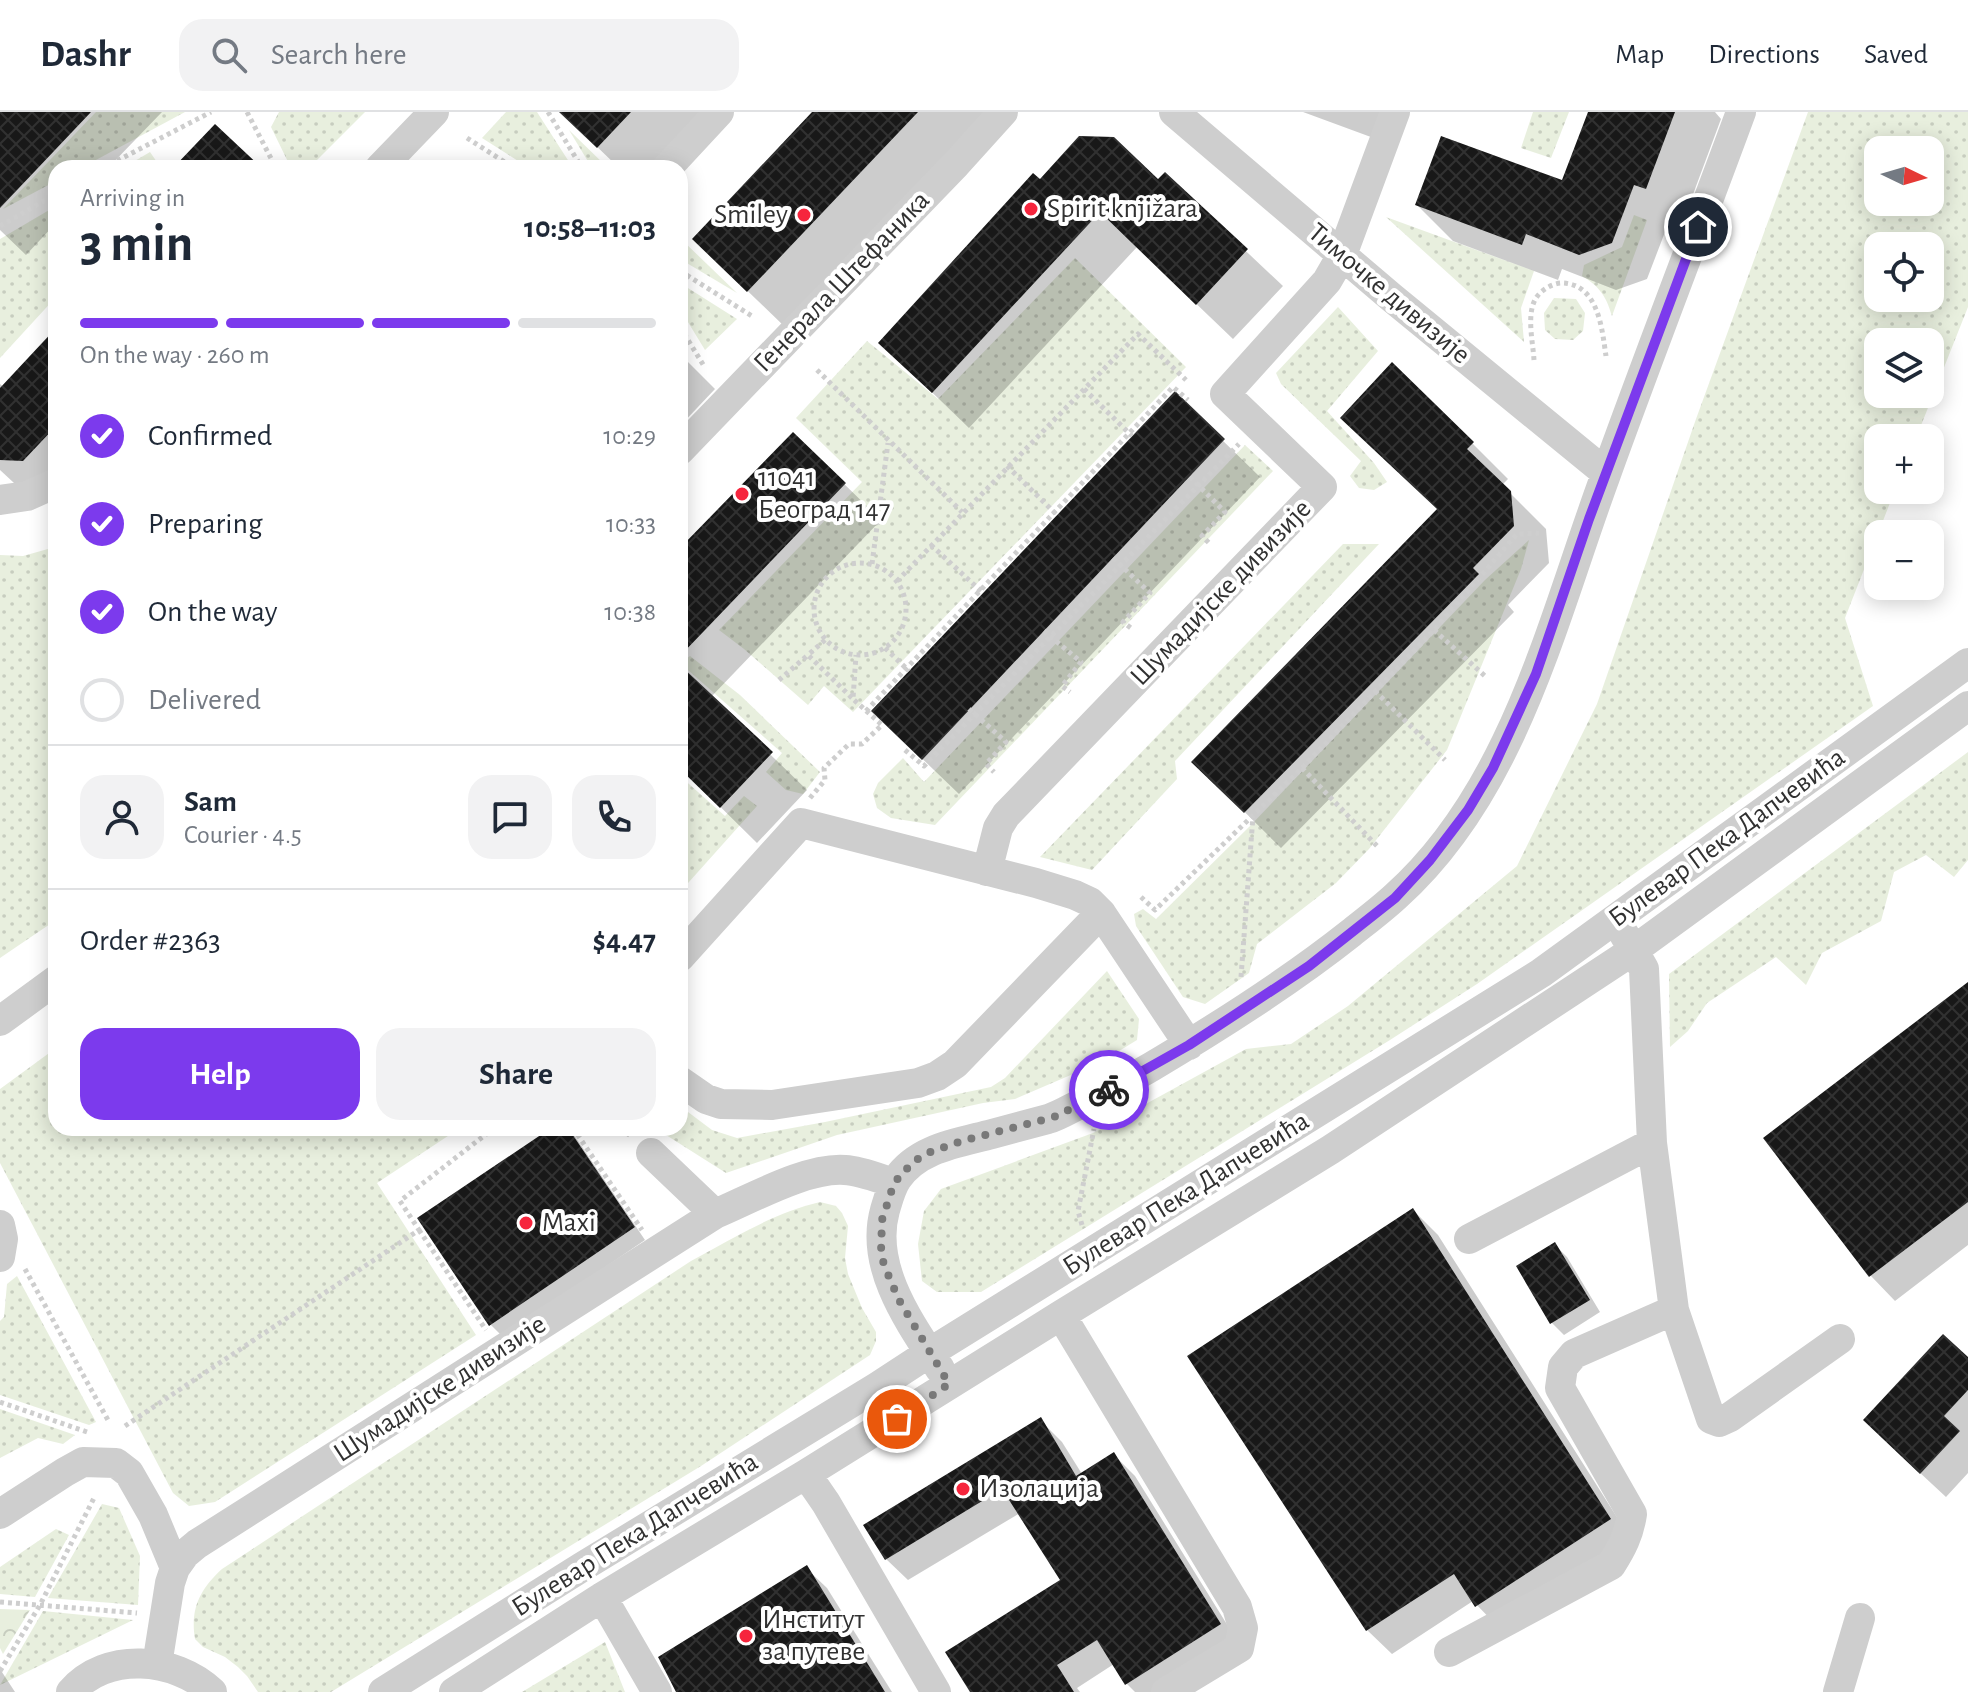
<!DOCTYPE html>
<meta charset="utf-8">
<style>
body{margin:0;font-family:"Alegreya Sans",sans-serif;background:#f2f2f3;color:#1f2937;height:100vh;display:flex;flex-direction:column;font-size:30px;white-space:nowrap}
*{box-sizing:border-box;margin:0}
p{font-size:26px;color:#747a83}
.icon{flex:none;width:44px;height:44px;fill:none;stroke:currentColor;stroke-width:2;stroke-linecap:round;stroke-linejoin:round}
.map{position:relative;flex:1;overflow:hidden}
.panel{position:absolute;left:48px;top:48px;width:640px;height:976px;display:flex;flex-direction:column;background:#fff;border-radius:24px;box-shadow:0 4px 20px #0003}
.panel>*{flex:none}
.needle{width:52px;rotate:95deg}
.tools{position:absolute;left:1864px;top:24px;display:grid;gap:16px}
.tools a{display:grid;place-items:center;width:80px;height:80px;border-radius:16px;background:#fff;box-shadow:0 4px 20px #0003;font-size:40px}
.pin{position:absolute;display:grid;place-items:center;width:68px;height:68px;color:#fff;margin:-34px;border:4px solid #fff;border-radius:50%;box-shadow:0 2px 8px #0007}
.courier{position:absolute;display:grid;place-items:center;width:80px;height:80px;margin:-40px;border:6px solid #7c3aed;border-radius:50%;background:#fff;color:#222;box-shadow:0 2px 10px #0007}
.headline em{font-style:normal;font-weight:700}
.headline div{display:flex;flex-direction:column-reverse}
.headline{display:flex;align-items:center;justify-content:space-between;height:136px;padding:0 32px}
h1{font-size:52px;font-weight:700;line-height:60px}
.bar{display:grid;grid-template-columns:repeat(4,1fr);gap:12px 8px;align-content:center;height:96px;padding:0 32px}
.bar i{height:10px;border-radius:6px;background:#e0e1e3}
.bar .current{background:#7c3aed}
.bar p{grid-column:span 4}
.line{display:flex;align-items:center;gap:20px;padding:0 32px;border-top:2px solid #e0e1e3}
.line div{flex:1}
.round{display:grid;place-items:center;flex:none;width:84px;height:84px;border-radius:24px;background:#f2f2f3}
ol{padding:0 32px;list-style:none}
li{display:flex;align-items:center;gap:24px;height:88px}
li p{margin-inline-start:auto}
li .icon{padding:8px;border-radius:50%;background:#7c3aed;color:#fff;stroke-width:4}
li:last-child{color:#747a83}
li i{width:44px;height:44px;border:4px solid #e0e1e3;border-radius:50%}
.action{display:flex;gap:16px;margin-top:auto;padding:16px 32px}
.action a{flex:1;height:92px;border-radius:24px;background:#7c3aed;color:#fff;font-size:32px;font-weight:700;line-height:92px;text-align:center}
.action a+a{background:#f2f2f3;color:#1f2937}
header{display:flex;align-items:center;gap:48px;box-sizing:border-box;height:112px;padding:0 40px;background:#fff;border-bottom:2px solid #e0e1e3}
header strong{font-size:38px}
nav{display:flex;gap:44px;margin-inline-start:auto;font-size:28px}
.search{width:560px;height:72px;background:#f2f2f3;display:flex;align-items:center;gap:20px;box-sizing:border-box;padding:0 28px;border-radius:24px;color:#747a83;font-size:30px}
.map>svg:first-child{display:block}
.grass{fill:url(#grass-dots);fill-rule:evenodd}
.park{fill:url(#park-crowns)}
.shadow{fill:#0003}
.building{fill:url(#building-cross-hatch)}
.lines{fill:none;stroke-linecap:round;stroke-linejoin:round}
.path{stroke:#cecece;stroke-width:5;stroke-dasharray:4 4;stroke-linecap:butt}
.minor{stroke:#cecece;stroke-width:30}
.done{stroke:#797979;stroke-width:8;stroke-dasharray:0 14.4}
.route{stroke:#7c3aed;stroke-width:10}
.poi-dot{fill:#f6253d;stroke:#fff;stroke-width:3}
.labels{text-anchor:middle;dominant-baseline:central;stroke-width:8;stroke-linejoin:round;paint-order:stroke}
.poi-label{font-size:28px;fill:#313131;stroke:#fff;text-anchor:start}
.street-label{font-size:28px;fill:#313131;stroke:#fff}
</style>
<header>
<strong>Dashr</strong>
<div class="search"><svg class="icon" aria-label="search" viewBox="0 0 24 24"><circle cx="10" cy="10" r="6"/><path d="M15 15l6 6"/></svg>Search here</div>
<nav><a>Map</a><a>Directions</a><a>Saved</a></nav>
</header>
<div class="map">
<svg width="1968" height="1580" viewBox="0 0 1968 1580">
<defs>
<pattern id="grass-dots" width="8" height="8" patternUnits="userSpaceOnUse" patternTransform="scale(2)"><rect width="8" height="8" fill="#e8efde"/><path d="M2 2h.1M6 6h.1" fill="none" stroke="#c7cdbf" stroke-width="1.8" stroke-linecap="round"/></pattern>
<pattern id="park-crowns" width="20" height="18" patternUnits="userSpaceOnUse" patternTransform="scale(2)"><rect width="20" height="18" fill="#e8efde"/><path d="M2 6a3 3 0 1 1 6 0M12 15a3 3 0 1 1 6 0" fill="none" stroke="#c7cdbf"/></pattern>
<pattern id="building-cross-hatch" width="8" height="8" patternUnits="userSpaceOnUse" patternTransform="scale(2)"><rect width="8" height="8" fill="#181818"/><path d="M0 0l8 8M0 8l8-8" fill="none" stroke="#313131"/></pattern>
</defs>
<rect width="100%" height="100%" fill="#fff"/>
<path class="grass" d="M96,0h89l-104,56h-25v13l-53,28z
M279,0h86l-56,56h-18l-20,-41z
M506,0h31l36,56h-44l-47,-30z
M1533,0h36l-18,46 -30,-10z
M1808,0h160v195l-52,131h-38v52h17l-50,128 28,88 -396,278 -87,56 -409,252h-44l-15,-11 -4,-37 6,-33 17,-22 152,-56 153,-84 45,-5 57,-38 169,-140 80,-162 99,-285zM1878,38h52v52h-52zM1878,134h52v52h-52zM1878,230h52v52h-52z
M569,18l39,38h-16z
M150,40l11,16h-38z
M56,94v91l-56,61v-119z
M1634,103l13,5 -35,96c-6,-20 -12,-29 -30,-40l2,-11 38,-18z
M1386,105l148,54 -13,37 3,34z
M680,126l57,55 -57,-34z
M1075,146l111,109 -333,345 -29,-26 -16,19 -64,-56 -25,-19 143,-148 -66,-64 71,-77 71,58z
M680,171l57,36 -32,31 -25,-41z
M1554,186l22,1 9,14 -2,18 -10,9 -18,-1 -10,-9 -1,-17z
M1338,195l40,44 -51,60 47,52 13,19 -13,8 -15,-2 -9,-12 11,-15 -80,-77 -5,-11z
M1245,333l28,26 -338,354 -44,-7 -14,-10 -4,-14 5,-11 25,-25 21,24z
M1529,428l-8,29 -74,181 -78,99 -33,34 -79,61 -8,29 -44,31 -22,-7 -47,-71 -2,-12 9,-5 13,10 94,-93 235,-246z
M1343,432h36l-204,217 2,18 -85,91 -52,-13z
M55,435l1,373 -56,38v-403l23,1z
M690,544l50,39 80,77 -17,22 -17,-4 -20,-18 16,-19 -102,-90z
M1968,640v108l-14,17 -28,-22 -32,17 -13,49 -59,32 -16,32 -30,-28 -69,46 -19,28 -18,16 -1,-73z
M680,664l45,40 19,-20 13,10 -77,86z
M1107,859l32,48 -2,21 -36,22 -86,37 -32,4 -146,32 -111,38 -71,-45h25v-22l32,24 25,8 88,-16 166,-35 14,-9z
M56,936v80h404l-83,55 99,152 -261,167 -26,4 -16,-13 -173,-330v-74z
M820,1090l16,4 6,7 6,13 -3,32 3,16 14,34 14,24v9l-6,14 -169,111 -370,226h-73l-11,-16 -9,-9 -13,-10 -22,-10 -8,-8c-5,-30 5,-50 27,-70l469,-308c41,-22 82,-48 129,-59z
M17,1164l79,146 -7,3 -89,-30v-74l4,-4 3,-33z
M0,1297l75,26 -12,9 -25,-6 -38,20z
M102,1392l17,4 21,48 -2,49 -90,-7z
M56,1417l13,6 -34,62 -35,-3v-27z
M43,1499l90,9 -133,65z
M605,1530l20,50h-103z"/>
<path class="park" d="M0,1497l30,1 -27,44 -3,-6z"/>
<path class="shadow" d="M0,0h162l-54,56h-52v55l-30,32 -26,-25z
M561,0h140l-53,56h-29z
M815,0h174l-204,215 -54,-52z
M1303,0h87l-11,28z
M1590,0h125l6,7 -39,105 -12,-5 -23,60 -31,11 -54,-21 -4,11 -105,-39 -36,-36 146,-22z
M482,48l8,8h-15z
M1165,63l118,111 -50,53 -96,-92 -168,181 -88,-85 159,-161h118z
M56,220v164l-29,-1 -27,-25v-86l4,3z
M680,242l35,35 -35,37z
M1175,282l85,83 -301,317 -49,-47z
M793,322l88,86 -170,177 96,93 -50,53 -77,-76v-216z
M1472,331l36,36 -6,6 44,44 3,34 -41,42 6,7 -233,236 -87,-86 245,-252 -61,-57z
M1968,872v261l-73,56 -24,-25 -105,-138z
M554,1016h14l6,7 71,105 -142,97 -12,-12z
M1413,1098l25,25 196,309 -133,86 -28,-29 -81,53 -25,-24z
M1555,1133l12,12 33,55 -36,23 -12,-12z
M1968,1248v113l-22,24 -56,-52z
M1040,1308l22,22 20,32 31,-20 22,22 106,171 -72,45h-34l-8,-8 -13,-20 -37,24 3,4h-104l86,-111 -42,-68 -112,67 -22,-21z
M806,1456l21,20 65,104h-213z
M0,1557l15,23h-15z"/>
<path class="building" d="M0,0h91l-91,96z
M559,0h72l-34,36z
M812,0h106l-171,180 -55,-53z
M1588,0h87l-29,77 -12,-4 -22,58 -33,12 -53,-21 -4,11 -107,-40 26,-69 121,44z
M215,12l47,44h-89z
M1079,24l35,1 44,42 7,-7 83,77 -52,56 -96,-93 -168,181 -54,-50 155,-170 7,6z
M56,216v98l-33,35 -23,-1v-72z
M1392,250l82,80 -7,7 44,42 3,35 -41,42 6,6 -235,239 -53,-51 246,-253 -97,-91z
M1175,279l50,48 -303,321 -51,-49z
M793,320l53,51 -166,173v-108z
M680,553l93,87 -53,56 -40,-39z
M1968,870v220l-99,75 -106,-139z
M551,1016h17l67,99 -146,99 -72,-108z
M1413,1096l198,311 -136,88 -21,-33 -88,57 -179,-275z
M1555,1130l35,58 -40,24 -34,-58z
M1943,1222l25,23v33l-24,26 16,15 -40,43 -57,-54z
M1041,1305l35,59 38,-24 107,172 -96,61 -28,-45 -40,25 17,27h-104l-25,-40 115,-72 -58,-91 -117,71 -22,-35z
M807,1453l78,127h-209l-18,-35z"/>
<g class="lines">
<path class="path" d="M247,0l29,56
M548,0l34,56
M467,26l47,30
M103,56l108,-56
M0,114l56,-32
M680,159l72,45
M680,215l24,39
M1534,248c-1,-18 -8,-46 2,-62 5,-8 17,-15 26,-15 37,1 40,47 44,73
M817,258l145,142
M1084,277l48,47
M1007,354l50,49
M1190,365l35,35 -23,24 9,9
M931,433l52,48
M1113,446l37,35 -27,29 8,6
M814 497a46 46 0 1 1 92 0a46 46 0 1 1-92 0Z
M872,452l16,-121
M897,469l241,-247 48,46
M1434,518l51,46
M1044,519l37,31 -19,24 8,6
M825,528l-17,15 45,44
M885,536l24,23
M779,568l29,-25
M1375,579l70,69
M969,597l37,33 -20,22 8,8
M866,599l307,-324 15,13
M905,638l19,16 315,-322
M1302,656l77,80
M810,686l15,-18 -1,-12 25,-24h13l20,-19 -29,-26 3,-44
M1141,785l14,13 147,-142 132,-138 83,-96 22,-1
M1241,865l12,-161
M573,1016l69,102
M620,1016l12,9
M1082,1113l-4,-14 16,-82
M419,1118l67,100
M25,1157l84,153
M0,1290l87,30
M125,1314l294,-196 -19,-29 94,-73
M0,1490l137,11
M0,1559l40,-66 54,-107"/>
<path class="minor" d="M1174,0l217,185 215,176
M380,56l54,-56
M667,56l52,-56
M680,338l276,-286 47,-52
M0,388l27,-4 29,-13
M987,759l11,-43 8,-13 316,-328 -97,-93 102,-113 15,-26 53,-143
M1624,822l20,35 8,174 22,167 37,109 8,3 11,-5 110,-78
M680,845l121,-134 235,60 39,12 15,7 11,11 88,132
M0,909l56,-41
M680,969l26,18 15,5 51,1 146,-22 19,-7 18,-12 146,-151
M651,1041l64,61
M0,1113l3,14 -3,18
M1469,1127l183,-96
M1061,1203l176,292 6,21 -4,20 -73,44
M940,1257c-30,-46 -71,-102 -55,-159 3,-10 6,-22 12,-31 21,-31 61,-36 95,-45 18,-5 37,-10 56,-15 10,-3 20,-9 30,-14 25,-12 49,-24 73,-38 69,-41 137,-84 200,-134 15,-12 31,-24 45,-37 118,-106 156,-275 209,-419 44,-122 91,-243 136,-365
M806,1362l20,29 110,189
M0,1402l65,-42 18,-10 33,1 13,10 24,42 22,53
M602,1485l55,95
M1449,1540l162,-87c11,-17 18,-31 21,-51l-72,-126 3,-21 11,-13 100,-44
M157,1553l13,-82 5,-15 10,-14 12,-10 518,-330c36,-15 92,-47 130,-44 16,1 33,8 49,13
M71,1580c35,-41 104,-35 141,0
M383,1580l199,-125 295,-180 52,-34 612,-380 427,-310
M454,1580l148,-95 204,-123 255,-159 269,-165 304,-200 334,-244
M1838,1580l22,-74"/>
</g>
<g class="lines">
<path class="done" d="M897,1307l52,-35 -50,-84 -15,-35 -3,-13 1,-32 12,-37 18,-20 13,-9 37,-13 92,-24 55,-27"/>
<path class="route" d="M1109,978l80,-45 120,-79 86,-68 35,-38 38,-50 25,-42 43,-94 53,-155 109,-292"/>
</g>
<g class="poi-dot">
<circle cx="1031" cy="97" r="8"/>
<circle cx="804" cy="103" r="8"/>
<circle cx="742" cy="382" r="8"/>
<circle cx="526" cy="1111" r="8"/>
<circle cx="963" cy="1377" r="8"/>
<circle cx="746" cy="1524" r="8"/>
</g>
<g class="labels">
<g class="poi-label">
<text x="1047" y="97">Spirit knjižara</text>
<text x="788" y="103" text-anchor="end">Smiley</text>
<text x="758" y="366">11041<tspan x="758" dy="32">Београд 147</tspan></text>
<text x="542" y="1111">Maxi</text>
<text x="979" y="1377">Изолација</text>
<text x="762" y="1508">Институт<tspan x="762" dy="32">за путеве</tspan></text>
</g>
<g class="street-label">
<text transform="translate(842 170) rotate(-46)">Генерала Штефаника</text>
<text transform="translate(1389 182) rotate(40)">Тимочке дивизије</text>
<text transform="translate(1221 481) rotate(-46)">Шумадијске дивизије</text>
<text transform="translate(1727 726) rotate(-36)">Булевар Пека Дапчевића</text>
<text transform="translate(1186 1082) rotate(-32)">Булевар Пека Дапчевића</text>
<text transform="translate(440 1277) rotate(-33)">Шумадијске дивизије</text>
<text transform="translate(635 1423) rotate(-32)">Булевар Пека Дапчевића</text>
</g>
</g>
</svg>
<div class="tools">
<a><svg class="needle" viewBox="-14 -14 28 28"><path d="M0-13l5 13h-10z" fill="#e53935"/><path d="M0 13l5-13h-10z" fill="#747a83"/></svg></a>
<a><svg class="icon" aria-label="locate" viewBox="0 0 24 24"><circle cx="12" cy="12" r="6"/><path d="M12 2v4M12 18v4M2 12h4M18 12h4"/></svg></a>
<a><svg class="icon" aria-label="layers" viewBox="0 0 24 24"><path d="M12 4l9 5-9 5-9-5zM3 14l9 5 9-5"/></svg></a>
<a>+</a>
<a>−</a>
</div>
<div class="pin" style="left:897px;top:1307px;background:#ea580c"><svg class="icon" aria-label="bag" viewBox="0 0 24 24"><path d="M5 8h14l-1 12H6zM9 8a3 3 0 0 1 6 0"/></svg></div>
<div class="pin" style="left:1698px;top:115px;background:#1f2937"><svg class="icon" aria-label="home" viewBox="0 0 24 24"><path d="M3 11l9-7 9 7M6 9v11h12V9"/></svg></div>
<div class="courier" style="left:1109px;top:978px"><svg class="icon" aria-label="bike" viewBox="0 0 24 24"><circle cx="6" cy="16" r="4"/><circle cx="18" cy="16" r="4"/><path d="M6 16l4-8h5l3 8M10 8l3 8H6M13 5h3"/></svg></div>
<section class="panel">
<div class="headline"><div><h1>3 min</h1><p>Arriving in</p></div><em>10:58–11:03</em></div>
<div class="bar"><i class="current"></i><i class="current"></i><i class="current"></i><i></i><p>On the way · 260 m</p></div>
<ol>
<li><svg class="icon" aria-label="check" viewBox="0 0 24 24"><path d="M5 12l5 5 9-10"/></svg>Confirmed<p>10:29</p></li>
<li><svg class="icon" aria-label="check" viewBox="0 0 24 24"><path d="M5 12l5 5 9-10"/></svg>Preparing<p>10:33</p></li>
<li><svg class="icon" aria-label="check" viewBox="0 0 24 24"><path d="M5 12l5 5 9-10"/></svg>On the way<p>10:38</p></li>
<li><i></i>Delivered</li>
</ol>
<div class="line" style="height:144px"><a class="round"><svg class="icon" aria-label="person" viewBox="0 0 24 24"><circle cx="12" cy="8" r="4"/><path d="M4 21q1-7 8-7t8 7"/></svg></a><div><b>Sam</b><p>Courier · 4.5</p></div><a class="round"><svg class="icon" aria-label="chat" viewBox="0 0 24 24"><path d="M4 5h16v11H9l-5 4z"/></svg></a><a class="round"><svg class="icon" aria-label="phone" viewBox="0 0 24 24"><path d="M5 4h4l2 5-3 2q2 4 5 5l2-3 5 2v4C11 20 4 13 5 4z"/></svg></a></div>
<div class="line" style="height:104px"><div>Order #2363</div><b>$4.47</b></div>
<div class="action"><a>Help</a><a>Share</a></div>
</section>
</div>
